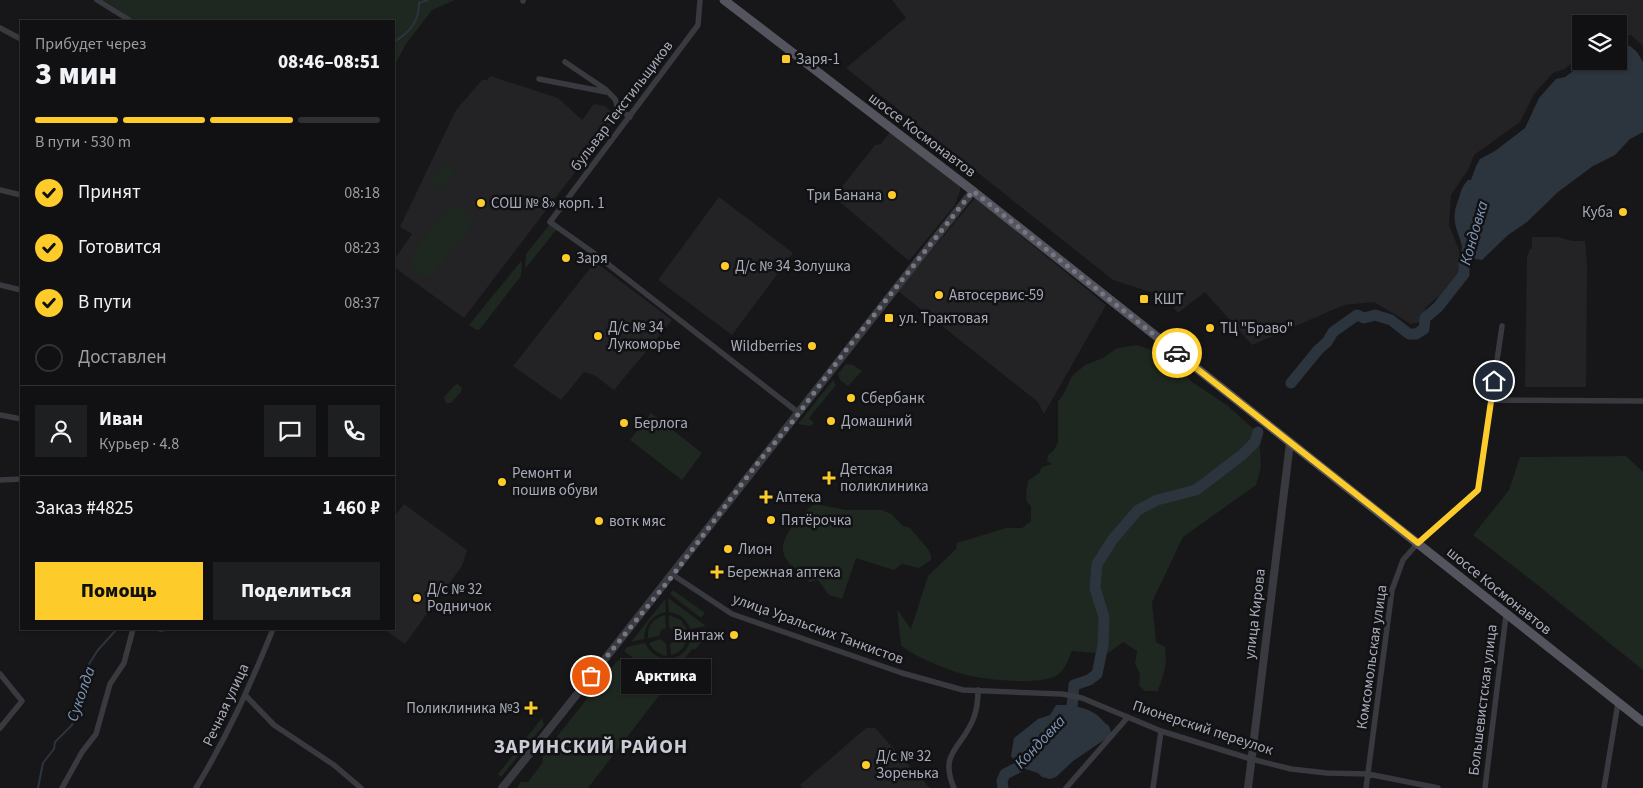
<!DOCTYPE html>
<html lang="ru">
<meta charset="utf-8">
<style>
body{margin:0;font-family:"Source Sans 3",sans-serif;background:#1e1f21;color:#f1f3f6;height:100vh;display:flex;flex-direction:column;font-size:19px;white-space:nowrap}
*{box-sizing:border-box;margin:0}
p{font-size:16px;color:#9c9da0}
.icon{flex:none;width:28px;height:28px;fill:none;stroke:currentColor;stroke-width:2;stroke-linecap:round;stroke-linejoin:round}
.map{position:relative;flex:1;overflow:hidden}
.drawer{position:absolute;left:20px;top:20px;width:375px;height:610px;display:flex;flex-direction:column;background:#111113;border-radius:0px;box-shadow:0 1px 4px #0004,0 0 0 1px #303133}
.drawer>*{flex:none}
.controls{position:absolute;left:1572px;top:15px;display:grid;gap:10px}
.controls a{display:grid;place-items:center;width:55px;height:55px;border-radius:0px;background:#111113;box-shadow:0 1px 4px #0004,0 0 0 1px #303133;font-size:25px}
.pin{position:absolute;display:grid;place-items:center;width:42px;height:42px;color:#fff;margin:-21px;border:2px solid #fff;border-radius:50%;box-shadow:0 1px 5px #0007}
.courier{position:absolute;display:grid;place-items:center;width:50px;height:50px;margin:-25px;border:4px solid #fdcc2a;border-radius:50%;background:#fff;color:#222;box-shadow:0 1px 6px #0007}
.bubble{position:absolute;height:35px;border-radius:0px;background:#111113;box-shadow:0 1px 4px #0004,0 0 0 1px #303133;font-size:16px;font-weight:800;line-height:35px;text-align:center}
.headline em{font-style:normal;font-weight:800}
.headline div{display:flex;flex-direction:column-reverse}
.headline{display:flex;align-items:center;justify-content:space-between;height:85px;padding:0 15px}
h1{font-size:32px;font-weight:800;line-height:38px}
.bar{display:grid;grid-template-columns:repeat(4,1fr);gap:8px 5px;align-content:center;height:60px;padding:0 15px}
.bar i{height:6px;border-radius:4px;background:#303133}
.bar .selected{background:#fdcc2a}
.bar p{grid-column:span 4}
.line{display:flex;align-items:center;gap:12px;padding:0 15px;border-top:1px solid #303133}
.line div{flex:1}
.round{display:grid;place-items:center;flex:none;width:52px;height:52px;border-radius:0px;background:#1e1f21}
ol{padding:0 15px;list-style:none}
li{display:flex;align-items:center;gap:15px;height:55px}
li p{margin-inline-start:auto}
li .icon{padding:5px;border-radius:50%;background:#fdcc2a;color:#111;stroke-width:4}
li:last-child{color:#9c9da0}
li i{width:28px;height:28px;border:2px solid #303133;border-radius:50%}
.action{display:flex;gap:10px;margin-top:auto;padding:10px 15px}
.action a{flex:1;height:58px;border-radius:0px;background:#fdcc2a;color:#111;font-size:20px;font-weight:800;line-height:58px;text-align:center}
.action a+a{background:#1e1f21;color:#f1f3f6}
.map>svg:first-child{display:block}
.built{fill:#232326}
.green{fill:#1e2720}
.water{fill:#2c343e}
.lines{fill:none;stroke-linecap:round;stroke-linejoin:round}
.stream{stroke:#2c343e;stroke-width:2}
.river{stroke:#2c343e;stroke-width:11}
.minor{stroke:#393a40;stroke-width:5.5}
.tertiary{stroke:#393a40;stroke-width:8}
.primary{stroke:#53545d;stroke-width:9}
.done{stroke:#757882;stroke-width:5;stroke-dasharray:0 9}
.route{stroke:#fdcc2a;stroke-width:6}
.poi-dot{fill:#fdcc2a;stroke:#121214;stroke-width:2}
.labels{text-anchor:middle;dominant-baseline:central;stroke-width:5;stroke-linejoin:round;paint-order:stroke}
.poi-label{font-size:15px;fill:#a8acba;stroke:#121214;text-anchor:start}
.street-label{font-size:15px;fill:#a8acba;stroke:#121214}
.water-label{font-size:16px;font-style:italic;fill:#7d96b7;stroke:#121214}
.district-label{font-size:20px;font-weight:bold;letter-spacing:1px;fill:#c9cbd5;stroke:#121214}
</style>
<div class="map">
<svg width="1643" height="788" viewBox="0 0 1643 788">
<rect width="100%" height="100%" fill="#171719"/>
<path class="built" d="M892,0h751v46l-12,-11 -12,3v-14h-38v34l-17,11 -11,4 -19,21 -14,28 -46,33 -5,13 -18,27 -2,30 10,25 3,26 -36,31 -6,15 -9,2 -37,-22 -30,3 -92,40 -47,-53 -27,21 -12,-16 -53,-17 -267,-212 60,-50z
M490,76l68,22 24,22 12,-16 11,2 12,11 -153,201 -70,-51v-7l18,-26 -12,-7 56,-117 26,-30h5z
M891,131l69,52v8l-5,14 -46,56 -75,-64 41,-52 6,-1z
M719,197l74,56 -61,82 -74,-55z
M975,198l131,107 -62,109 -6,-12 -140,-111z
M1532,237h26l14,4h13l2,24 -1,122h-61l2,-131 3,-7h2z
M595,262l77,58 -58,70 -20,-15 -10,-3 -23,28 -48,-34z
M404,504l63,46 -5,16 -57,78 -21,-15h10v-112z
M866,728h9l55,60h-127l-3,-3z"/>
<path class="green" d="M103,0h352l-23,10 -26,34 -9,17h-3v-40h-258z
M445,162l11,9 -16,21 -11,-9z
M455,207c11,1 16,7 17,17l-38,50c-13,7 -26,-5 -23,-19l37,-47z
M550,224l7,5 -32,40 1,-15z
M521,261l1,2 -1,13 -41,53 -3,1 -8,-5z
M1137,345l20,7 26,20 8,9 37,25 31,28 2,33 -5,18 -73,52 -31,65 4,40 9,5c3,16 -2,29 -7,44h-13l-6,-6 1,-11 -5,-10 2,-13 -14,-9 -16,12 -35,-3c-4,9 -7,20 -16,25 -18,9 -65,4 -85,0 -16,-3 -60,-20 -70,-31l-4,-36 14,20 17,-53 28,-27 1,-6 49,-15h16l9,-7v-15c-8,-5 -4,-17 -3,-25l11,-8 3,-6 10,-3 -5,-3 1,-6 6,-5 4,-8v-41l5,-6 9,-19 13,-11 18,-7 14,-10z
M846,364l7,1 9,6 -14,15 -8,-6 -2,-6z
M833,380l3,5 -27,33 5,5 -3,3 -13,-2z
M458,384l4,4 -1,4 -10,11h-5l-2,-6 10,-11z
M651,413l51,40 -20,27 -52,-40z
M1626,456l17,16v198l-108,-87 -62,-48 36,-45 11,-33z
M815,504l31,6h36l9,4 12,12 7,2 18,21 3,6v5l-12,8 -17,-4 -8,6 -38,-12 -14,41 -13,-4 -11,-15 -9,2c-6,-11 -19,-14 -24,-25 -8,-15 9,-34 19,-43 4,-4 5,-8 11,-10z
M673,590l32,23 -4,5 -31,-24z
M668,598l38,28 -16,3c-3,-10 -10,-15 -21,-17z
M665,599l1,13c-15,3 -21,13 -22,27l-13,3z
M665,615l1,13 -5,2 -2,6 -11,2c-1,-12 5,-20 17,-23z
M669,615l12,5 6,10 -12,2 -6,-5z
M705,629l4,3 -13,17h-4l-13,17v7l-5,5 -3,-2 -1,-17c14,-3 21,-12 21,-26z
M687,634c0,11 -5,18 -16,21l-1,-11 4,-3 2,-5z
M660,639l6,5 1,12c-9,-2 -14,-6 -18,-13z
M645,643c4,9 12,15 21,16l1,19 2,2 -3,3 -42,-32 3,-4z
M618,660l43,33 -73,95h-71l4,-6h7l15,-20v-8z
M542,718l2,7 -43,52 -3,-3z"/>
<path class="water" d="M1623,46h7l7,6 6,10v70l-13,7 -15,16 -22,11 -35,26 -31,30 -19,13 -26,25 -11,-2 -7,2c-1,-27 -17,-34 -5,-62 2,-7 4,-13 9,-18h3l5,-14 4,-7 15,-8 30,-23 14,-30 17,-19 9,-2 14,-10 8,-2 6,-4h26v-14z
M1056,705c14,0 29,1 41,10 4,3 7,8 12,11l2,6 -1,4 -37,25 -17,16 -6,2 -8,-2 -4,-4 -19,-6 -8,-11 3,-18 24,-19 12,-4z"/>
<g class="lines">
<path class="stream" d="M394,42c16,-10 25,-20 25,-39l9,-3
M38,788l5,-25 11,-14 1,-7 17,-17 17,-61 9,-14 19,-21"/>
<path class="river" d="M1291,383l27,-33 9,-8 6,-10 24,-17 7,3 11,-3 16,5 18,14h7l8,-5 1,-11 13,-11 26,-33v-14l4,-13
M1061,718l11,-11 2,-22 15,-5 8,-6 6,-29 1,-28 -9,-29 2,-24 16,-25 25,-29 19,-10 39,-10 46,-35 13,-13 3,-10
M1003,788l-1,-7 3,-7 14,-7 9,-10"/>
<path class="minor" d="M97,0l34,21
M523,0v1
M700,0l-2,25 -148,197 45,32 204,159
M0,28l21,11
M565,62l40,27 10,10 3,9 12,9
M539,79l67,13
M0,190l21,5
M0,285l21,5
M1491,400l152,1
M0,415l21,4
M0,480l21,-1
M673,575l59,39 170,59 61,17 99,4 20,4 79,33 90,28 40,10 36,4 41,1 70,14
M160,629h2
M0,674l22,27 -22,27
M246,696l28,29 60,40 27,23
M62,788l20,-36 14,-18 14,-50 14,-21 9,-34
M196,788c32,-53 54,-102 77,-159
M954,788c-16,-37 10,-41 20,-71 3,-8 4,-18 4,-27
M1066,788l62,-71
M1153,788l8,-57
M1366,788l26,-198 11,-30 15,-17 60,-53 24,-164
M1485,788l21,-173
M1604,788l14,-85"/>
<path class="tertiary" d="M502,788c159,-197 313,-399 471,-597
M1248,788l42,-345"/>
<path class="primary" d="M724,0l249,191 670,531"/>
</g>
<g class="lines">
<path class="done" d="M591,676l82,-101 87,-115 33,-39 50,-67 130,-163 204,162"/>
<path class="route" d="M1177,353l241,190 60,-53 16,-109"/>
</g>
<g class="poi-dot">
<rect x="781" y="54" width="10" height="10" rx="2.5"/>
<circle cx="892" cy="195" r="5"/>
<circle cx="481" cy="203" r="5"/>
<circle cx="1623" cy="212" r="5"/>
<circle cx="566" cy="258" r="5"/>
<circle cx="725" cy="266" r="5"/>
<circle cx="939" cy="295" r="5"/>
<rect x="1139" y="294" width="10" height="10" rx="2.5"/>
<rect x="884" y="313" width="10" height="10" rx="2.5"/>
<circle cx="1210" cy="328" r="5"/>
<circle cx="598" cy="336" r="5"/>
<circle cx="812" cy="346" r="5"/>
<circle cx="851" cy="398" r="5"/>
<circle cx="831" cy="421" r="5"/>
<circle cx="624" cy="423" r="5"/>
<path d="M826.5 470.5h5v5h5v5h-5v5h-5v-5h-5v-5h5z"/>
<circle cx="502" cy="482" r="5"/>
<path d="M763.5 489.5h5v5h5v5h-5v5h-5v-5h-5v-5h5z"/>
<circle cx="771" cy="520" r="5"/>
<circle cx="599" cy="521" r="5"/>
<circle cx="728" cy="549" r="5"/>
<path d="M714.5 564.5h5v5h5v5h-5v5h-5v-5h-5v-5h5z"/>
<circle cx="417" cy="598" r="5"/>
<circle cx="734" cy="635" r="5"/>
<path d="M528.5 700.5h5v5h5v5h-5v5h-5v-5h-5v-5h5z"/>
<circle cx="866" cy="765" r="5"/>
</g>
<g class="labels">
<g class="poi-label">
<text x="796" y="59">Заря-1</text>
<text x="882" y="195" text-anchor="end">Три Банана</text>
<text x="491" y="203">СОШ № 8» корп. 1</text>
<text x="1613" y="212" text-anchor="end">Куба</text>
<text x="576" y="258">Заря</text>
<text x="735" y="266">Д/с № 34 Золушка</text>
<text x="949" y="295">Автосервис-59</text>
<text x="1154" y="299">КШТ</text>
<text x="899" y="318">ул. Трактовая</text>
<text x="608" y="327">Д/с № 34<tspan x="608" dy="17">Лукоморье</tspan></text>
<text x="1220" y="328">ТЦ "Браво"</text>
<text x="802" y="346" text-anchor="end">Wildberries</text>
<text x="861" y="398">Сбербанк</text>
<text x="841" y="421">Домашний</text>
<text x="634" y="423">Берлога</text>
<text x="840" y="469">Детская<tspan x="840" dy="17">поликлиника</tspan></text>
<text x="512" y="473">Ремонт и<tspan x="512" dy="17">пошив обуви</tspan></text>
<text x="776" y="497">Аптека</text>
<text x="781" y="520">Пятёрочка</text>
<text x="609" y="521">вотк мяс</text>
<text x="738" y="549">Лион</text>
<text x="727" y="572">Бережная аптека</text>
<text x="427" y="589">Д/с № 32<tspan x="427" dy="17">Родничок</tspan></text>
<text x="724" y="635" text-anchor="end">Винтаж</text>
<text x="520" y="708" text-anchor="end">Поликлиника №3</text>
<text x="876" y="756">Д/с № 32<tspan x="876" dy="17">Зоренька</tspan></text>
</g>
<g class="street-label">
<text transform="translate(622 106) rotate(-53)">бульвар Текстильщиков</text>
<text transform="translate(922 135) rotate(37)">шоссе Космонавтов</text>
<text transform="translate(1499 591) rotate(39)">шоссе Космонавтов</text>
<text transform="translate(1255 614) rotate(-83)">улица Кирова</text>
<text transform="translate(818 629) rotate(20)">улица Уральских Танкистов</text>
<text transform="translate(1372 657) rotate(-82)">Комсомольская улица</text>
<text transform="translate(1483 700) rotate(-83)">Большевистская улица</text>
<text transform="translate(226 705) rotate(-65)">Речная улица</text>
<text transform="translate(1203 728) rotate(18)">Пионерский переулок</text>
</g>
<g class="water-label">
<text transform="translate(1474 233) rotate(-74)">Кондовка</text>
<text transform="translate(81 694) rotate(-71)">Суколда</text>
<text transform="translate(1040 742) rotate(-47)">Кондовка</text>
</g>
<g class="district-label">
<text x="591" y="747">ЗАРИНСКИЙ РАЙОН</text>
</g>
</g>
</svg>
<div class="controls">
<a><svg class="icon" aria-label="layers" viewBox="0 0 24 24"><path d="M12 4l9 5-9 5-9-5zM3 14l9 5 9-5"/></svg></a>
</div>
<div class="pin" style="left:591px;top:676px;background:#ea580c"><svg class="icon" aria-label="bag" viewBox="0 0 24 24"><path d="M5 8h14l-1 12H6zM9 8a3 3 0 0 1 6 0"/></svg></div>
<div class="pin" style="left:1494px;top:381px;background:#1f2937"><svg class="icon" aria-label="home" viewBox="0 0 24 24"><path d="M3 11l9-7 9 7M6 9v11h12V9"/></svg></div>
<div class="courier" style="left:1177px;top:353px"><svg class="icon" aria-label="car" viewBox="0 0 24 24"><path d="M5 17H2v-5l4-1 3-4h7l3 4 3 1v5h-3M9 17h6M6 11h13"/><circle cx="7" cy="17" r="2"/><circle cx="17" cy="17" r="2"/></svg></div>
<div class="bubble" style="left:621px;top:659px;width:90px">Арктика</div>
<section class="drawer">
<div class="headline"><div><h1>3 мин</h1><p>Прибудет через</p></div><em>08:46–08:51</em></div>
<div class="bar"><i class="selected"></i><i class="selected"></i><i class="selected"></i><i></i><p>В пути · 530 m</p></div>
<ol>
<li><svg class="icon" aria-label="check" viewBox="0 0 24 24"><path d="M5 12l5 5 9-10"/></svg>Принят<p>08:18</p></li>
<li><svg class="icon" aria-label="check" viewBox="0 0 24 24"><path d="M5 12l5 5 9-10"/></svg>Готовится<p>08:23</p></li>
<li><svg class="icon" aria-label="check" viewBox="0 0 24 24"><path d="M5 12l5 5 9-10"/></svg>В пути<p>08:37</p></li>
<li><i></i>Доставлен</li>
</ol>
<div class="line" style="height:90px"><a class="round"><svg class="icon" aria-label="person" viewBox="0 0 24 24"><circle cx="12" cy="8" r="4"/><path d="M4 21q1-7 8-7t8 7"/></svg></a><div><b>Иван</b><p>Курьер · 4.8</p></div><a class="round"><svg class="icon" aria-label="chat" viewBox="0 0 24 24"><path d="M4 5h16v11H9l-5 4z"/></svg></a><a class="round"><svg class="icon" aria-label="phone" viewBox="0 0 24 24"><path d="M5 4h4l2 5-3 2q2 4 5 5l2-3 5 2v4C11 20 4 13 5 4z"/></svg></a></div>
<div class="line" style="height:65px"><div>Заказ #4825</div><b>1 460 ₽</b></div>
<div class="action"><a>Помощь</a><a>Поделиться</a></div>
</section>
</div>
